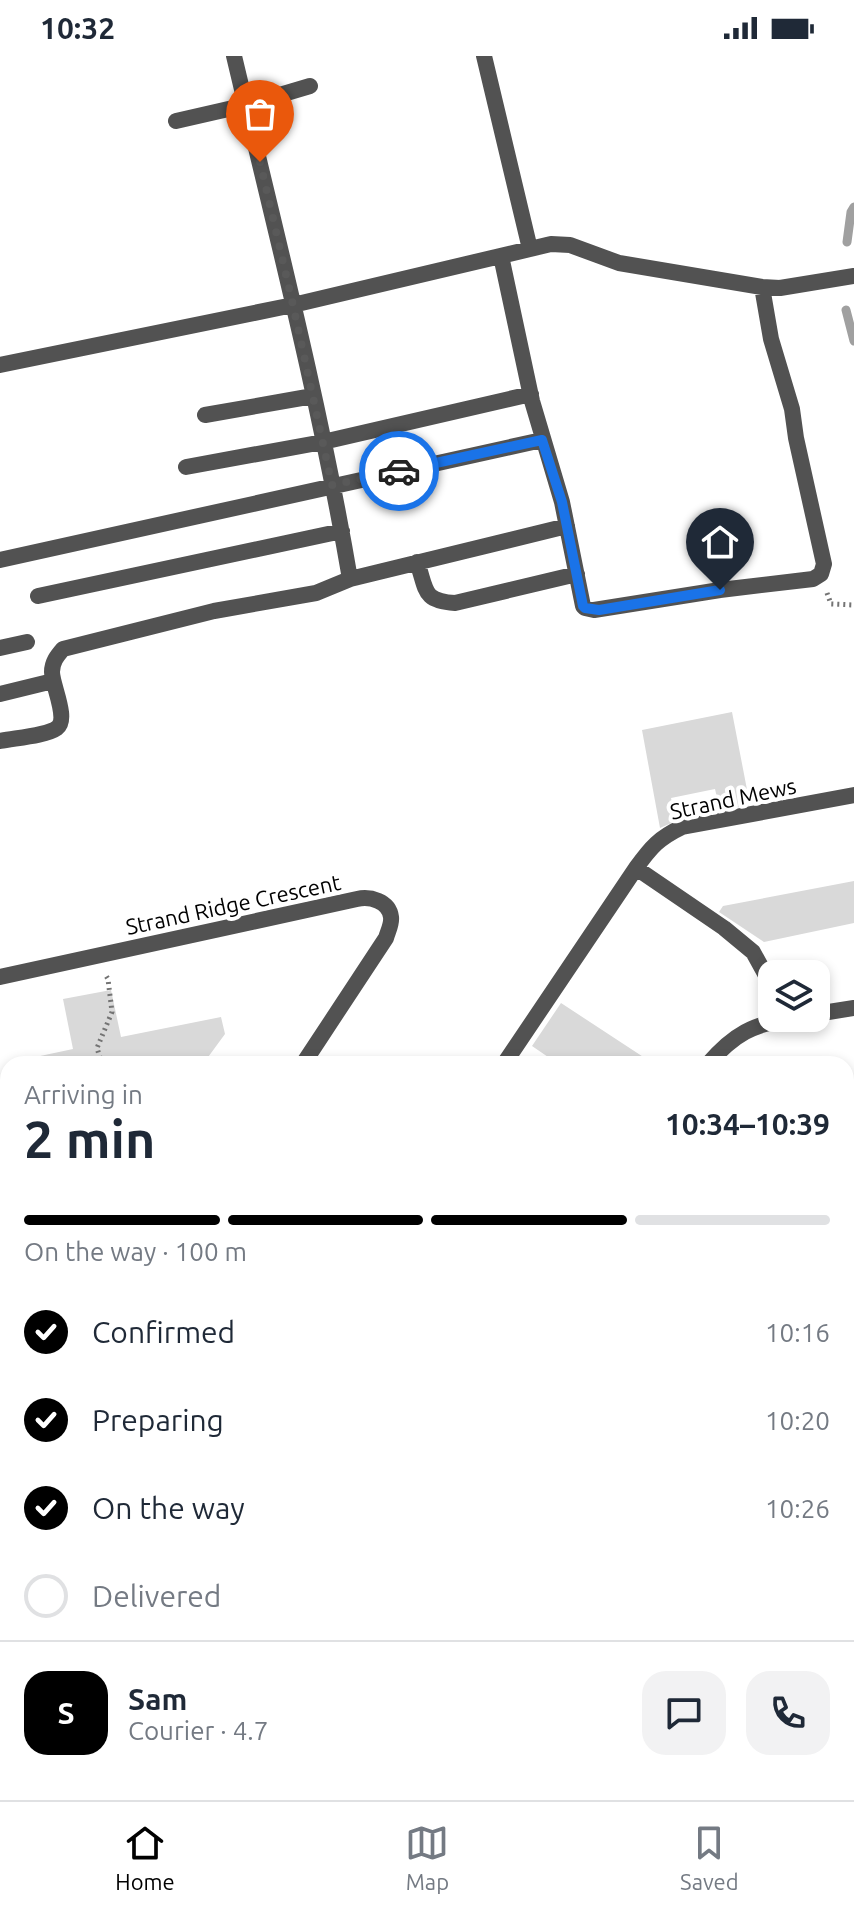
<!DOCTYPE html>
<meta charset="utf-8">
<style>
body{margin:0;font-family:Ubuntu,sans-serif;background:#f2f2f3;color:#1f2937;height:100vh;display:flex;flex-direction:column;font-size:30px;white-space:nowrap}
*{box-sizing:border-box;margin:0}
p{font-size:26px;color:#747a83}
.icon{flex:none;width:44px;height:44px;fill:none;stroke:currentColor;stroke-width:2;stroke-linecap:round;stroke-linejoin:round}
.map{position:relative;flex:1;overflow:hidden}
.side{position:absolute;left:0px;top:1000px;width:854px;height:744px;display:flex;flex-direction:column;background:#fff;border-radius:24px 24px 0 0;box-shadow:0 4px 12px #0003}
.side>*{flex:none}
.tools{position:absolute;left:758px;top:904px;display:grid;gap:16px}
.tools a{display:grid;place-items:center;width:72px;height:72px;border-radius:16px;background:#fff;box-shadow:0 4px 12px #0003;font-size:40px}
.pin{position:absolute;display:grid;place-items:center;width:68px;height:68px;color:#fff;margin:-82px -34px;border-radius:50% 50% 50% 0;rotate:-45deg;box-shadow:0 0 8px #0007}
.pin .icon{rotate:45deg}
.courier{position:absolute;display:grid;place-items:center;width:80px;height:80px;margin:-40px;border:6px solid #1a73e8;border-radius:50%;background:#fff;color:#222;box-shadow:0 2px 10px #0007}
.summary em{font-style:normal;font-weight:700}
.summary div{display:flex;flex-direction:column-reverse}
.summary{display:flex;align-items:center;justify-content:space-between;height:136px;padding:0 24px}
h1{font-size:52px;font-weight:700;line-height:60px}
.bar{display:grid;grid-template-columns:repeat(4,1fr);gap:12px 8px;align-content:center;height:96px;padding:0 24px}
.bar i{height:10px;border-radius:6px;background:#e0e1e3}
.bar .selected{background:#000}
.bar p{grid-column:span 4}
.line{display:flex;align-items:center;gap:20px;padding:0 24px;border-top:2px solid #e0e1e3}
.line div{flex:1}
.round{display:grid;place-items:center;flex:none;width:84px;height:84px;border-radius:24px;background:#f2f2f3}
ol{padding:0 24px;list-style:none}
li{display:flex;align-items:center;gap:24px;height:88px}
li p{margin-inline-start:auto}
li .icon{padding:8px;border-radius:50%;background:#000;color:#fff;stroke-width:4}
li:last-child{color:#747a83}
li i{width:44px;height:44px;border:4px solid #e0e1e3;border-radius:50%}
.status{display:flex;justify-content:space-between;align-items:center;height:56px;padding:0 40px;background:#fff;direction:ltr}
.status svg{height:22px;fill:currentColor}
.tab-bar{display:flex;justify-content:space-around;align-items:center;height:112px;border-top:2px solid #e0e1e3;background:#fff;font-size:22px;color:#747a83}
.tab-bar a{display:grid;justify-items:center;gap:4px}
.tab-bar .selected{color:#000}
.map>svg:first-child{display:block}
.green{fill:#d9d9d9}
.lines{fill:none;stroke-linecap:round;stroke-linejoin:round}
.stream{stroke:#a0a0a0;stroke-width:9}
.path{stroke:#747474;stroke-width:5;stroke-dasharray:2 4;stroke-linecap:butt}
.minor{stroke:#525252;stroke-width:16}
.done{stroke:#595959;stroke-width:8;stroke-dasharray:0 14.4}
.route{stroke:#1a73e8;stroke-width:10}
.labels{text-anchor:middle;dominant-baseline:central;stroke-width:8;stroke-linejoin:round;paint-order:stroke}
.street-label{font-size:22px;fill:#000;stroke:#fff}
</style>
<div class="status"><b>10:32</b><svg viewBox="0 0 49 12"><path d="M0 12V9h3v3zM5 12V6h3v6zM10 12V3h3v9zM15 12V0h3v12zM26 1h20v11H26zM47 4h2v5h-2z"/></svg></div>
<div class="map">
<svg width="854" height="1744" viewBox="0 0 854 1744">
<rect width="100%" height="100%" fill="#fff"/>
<path class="green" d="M732,656l18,93 -30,6 -5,-22 -44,9 5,23 -16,7 -18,-98z
M854,825v42l-90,19 -45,-30 4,-6z
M111,934l10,47 100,-20 4,17 -22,30h-191v-2l61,-13 -10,-50z
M561,947l93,61h-106l3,-5 -19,-13z
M854,1229v293l-8,-5v-286z
M514,1736h100l12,8h-118z"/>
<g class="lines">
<path class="stream" d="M847,186l4,-30 3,-5
M846,254l8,31"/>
<path class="path" d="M827,537l4,11 23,1
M102,1008l-5,-16 15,-36 -4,-33 -3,-5
M846,1305l8,5
M846,1369l8,-12"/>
<path class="minor" d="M234,0c41,173 86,347 116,523
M484,0l46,193
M176,65l70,-16 64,-19
M501,200l31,145 30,101 21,104 2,2 9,2 126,-20 93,-11 8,-5 3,-10 -28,-126 -4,-29 -21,-70 -9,-52
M0,309l293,-60 258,-61 19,1 49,18 143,24 18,1 74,-12
M205,359l108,-19
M186,411l137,-25 208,-48
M0,504l542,-120
M417,506c10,28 5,39 38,41l122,-29
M38,540l304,-65
M0,592l27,-6
M0,638l53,-13
M0,685c14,-3 46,-5 57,-13 12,-9 -5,-43 -5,-56 0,-10 5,-16 11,-23l151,-38 102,-18 34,-14 217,-53
M636,812l88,60 29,24 16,29 -3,41
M0,921l357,-78c13,-3 32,2 34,18 1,7 -3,14 -5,21l-83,126
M816,958l38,-6
M504,1008l132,-196c15,-21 23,-30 46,-41l172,-32
M708,1008c26,-30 45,-40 84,-46
M0,1119l8,5
M846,1129l8,-2
M0,1435l8,5
M846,1532l8,5
M846,1588l8,-12
M846,1661l8,6
M50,1744l6,-8
M407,1744l6,-8
M742,1744l5,-8"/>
</g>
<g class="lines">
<path class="done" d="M260,106l33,143 39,180 67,-14"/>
<path class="route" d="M399,415l143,-31 20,62 21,104 2,2 14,2 121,-20"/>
</g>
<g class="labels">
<g class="street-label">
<text transform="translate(733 742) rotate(-12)">Strand Mews</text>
<text transform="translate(233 848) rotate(-12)">Strand Ridge Crescent</text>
</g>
</g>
</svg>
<div class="tools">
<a><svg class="icon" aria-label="layers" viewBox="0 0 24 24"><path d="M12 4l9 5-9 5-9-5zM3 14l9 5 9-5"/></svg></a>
</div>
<div class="pin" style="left:260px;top:106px;background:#ea580c"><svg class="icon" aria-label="bag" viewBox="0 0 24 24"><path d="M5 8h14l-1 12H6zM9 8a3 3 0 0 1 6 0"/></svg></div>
<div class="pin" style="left:720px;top:534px;background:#1f2937"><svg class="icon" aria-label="home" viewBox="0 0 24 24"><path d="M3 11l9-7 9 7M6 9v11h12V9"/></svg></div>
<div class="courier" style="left:399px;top:415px"><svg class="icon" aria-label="car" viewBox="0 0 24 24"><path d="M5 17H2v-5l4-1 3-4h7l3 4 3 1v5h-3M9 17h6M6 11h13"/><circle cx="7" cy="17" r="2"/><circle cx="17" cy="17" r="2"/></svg></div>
<section class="side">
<div class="summary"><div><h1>2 min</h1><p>Arriving in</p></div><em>10:34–10:39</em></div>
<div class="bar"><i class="selected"></i><i class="selected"></i><i class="selected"></i><i></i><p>On the way · 100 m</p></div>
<ol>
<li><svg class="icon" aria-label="check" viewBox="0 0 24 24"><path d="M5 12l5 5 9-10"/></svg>Confirmed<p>10:16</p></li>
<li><svg class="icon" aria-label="check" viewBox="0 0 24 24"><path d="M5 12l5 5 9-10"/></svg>Preparing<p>10:20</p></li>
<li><svg class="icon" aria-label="check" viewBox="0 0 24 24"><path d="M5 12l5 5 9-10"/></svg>On the way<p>10:26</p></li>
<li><i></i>Delivered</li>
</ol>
<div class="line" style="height:144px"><b class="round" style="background:#000;color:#fff">S</b><div><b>Sam</b><p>Courier · 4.7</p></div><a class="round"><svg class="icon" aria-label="chat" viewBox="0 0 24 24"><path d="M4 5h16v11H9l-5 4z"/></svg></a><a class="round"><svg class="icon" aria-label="phone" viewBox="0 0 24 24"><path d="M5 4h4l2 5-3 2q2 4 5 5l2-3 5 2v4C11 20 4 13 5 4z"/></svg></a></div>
</section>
</div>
<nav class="tab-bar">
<a class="selected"><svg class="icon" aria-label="home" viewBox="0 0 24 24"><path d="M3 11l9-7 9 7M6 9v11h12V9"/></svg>Home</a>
<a><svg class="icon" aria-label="map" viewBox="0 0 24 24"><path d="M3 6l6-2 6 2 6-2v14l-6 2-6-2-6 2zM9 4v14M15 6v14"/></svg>Map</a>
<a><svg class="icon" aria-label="saved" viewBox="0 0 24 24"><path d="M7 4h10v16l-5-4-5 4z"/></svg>Saved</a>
</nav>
